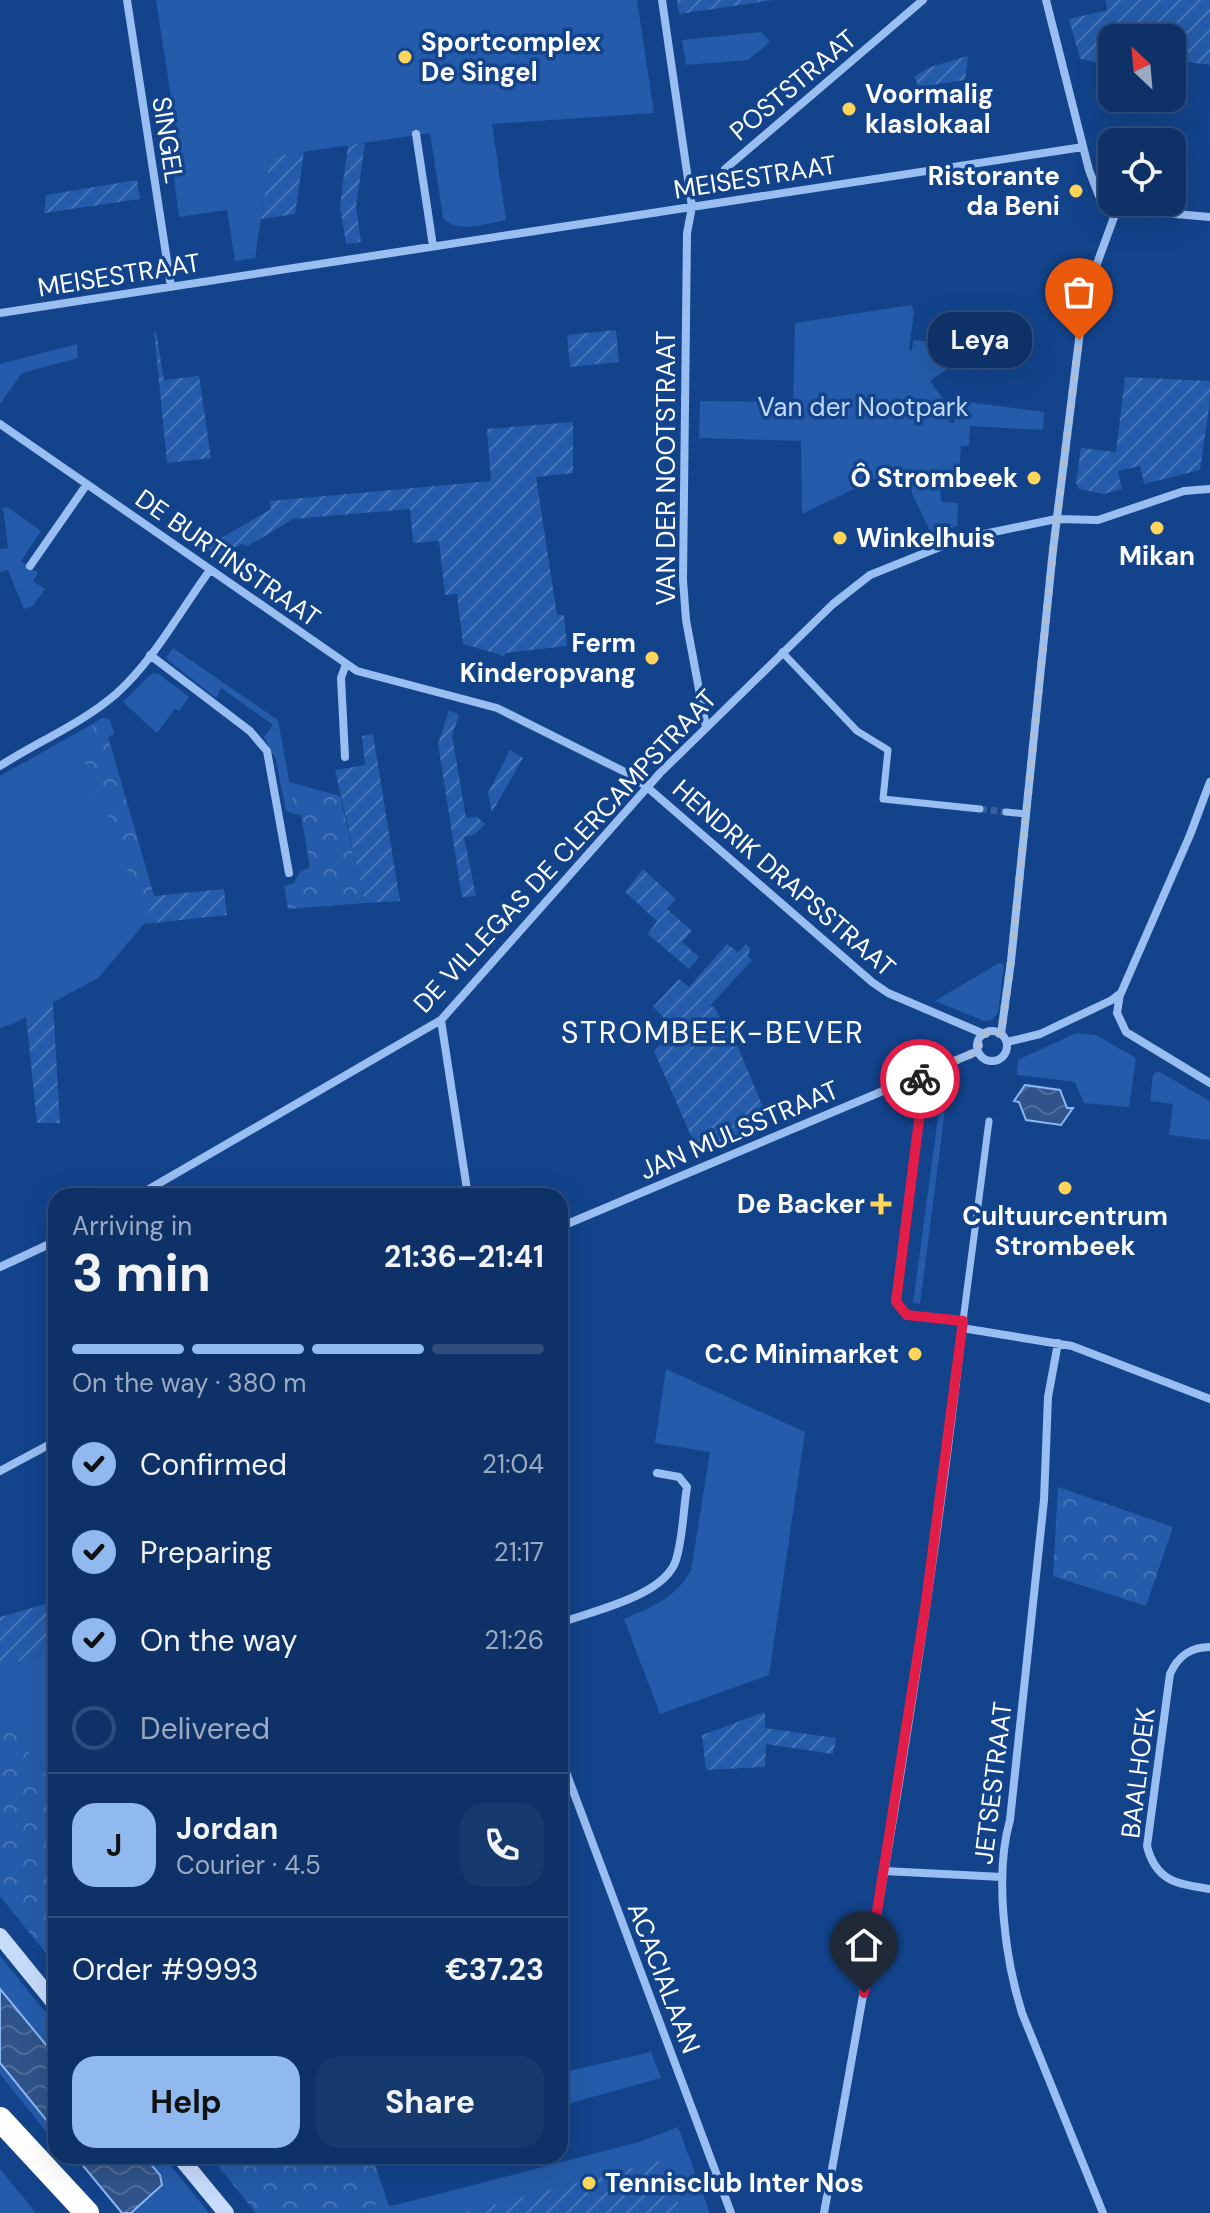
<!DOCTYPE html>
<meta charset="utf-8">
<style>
body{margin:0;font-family:"DM Sans",sans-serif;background:#173a6e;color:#f1f3f6;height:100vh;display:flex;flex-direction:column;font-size:30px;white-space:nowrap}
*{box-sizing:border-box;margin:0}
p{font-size:26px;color:#9baac0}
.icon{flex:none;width:44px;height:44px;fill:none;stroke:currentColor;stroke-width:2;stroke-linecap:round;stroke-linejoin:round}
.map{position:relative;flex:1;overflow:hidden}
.sheet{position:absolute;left:48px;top:1188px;width:520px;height:976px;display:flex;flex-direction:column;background:#0e3268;border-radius:24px;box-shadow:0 8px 32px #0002,0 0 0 2px #2e4d7c}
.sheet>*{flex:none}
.needle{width:52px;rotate:334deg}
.fabs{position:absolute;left:1098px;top:24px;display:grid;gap:16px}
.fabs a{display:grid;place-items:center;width:88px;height:88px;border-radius:16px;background:#0e3268;box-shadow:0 8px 32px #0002,0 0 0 2px #2e4d7c;font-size:40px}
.pin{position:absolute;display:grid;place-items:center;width:68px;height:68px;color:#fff;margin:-82px -34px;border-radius:50% 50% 50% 0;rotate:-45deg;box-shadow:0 0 8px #0007}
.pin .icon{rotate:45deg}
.courier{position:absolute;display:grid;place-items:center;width:80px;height:80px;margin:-40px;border:6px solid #e11d48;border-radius:50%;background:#fff;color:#222;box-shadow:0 2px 10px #0007}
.bubble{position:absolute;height:56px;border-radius:24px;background:#0e3268;box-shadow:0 8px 32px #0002,0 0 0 2px #2e4d7c;font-size:26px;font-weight:700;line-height:56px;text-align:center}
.head em{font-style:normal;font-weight:700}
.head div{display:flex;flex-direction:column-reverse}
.head{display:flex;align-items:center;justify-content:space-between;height:136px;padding:0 24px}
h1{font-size:52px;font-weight:700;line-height:60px}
.bar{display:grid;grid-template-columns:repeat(4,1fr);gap:12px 8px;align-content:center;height:96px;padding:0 24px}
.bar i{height:10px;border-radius:6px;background:#2e4d7c}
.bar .on{background:#90b9f0}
.bar p{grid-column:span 4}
.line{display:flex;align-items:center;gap:20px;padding:0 24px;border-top:2px solid #2e4d7c}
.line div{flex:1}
.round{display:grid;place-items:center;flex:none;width:84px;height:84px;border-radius:24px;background:#173a6e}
ol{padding:0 24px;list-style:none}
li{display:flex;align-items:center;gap:24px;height:88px}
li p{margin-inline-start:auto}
li .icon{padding:8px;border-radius:50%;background:#90b9f0;color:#111;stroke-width:4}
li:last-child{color:#9baac0}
li i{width:44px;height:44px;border:4px solid #2e4d7c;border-radius:50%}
.cta{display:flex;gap:16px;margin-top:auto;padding:16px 24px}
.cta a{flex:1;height:92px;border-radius:24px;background:#90b9f0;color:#111;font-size:32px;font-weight:700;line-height:92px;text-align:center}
.cta a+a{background:#173a6e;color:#f1f3f6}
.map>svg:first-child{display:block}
.green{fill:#245cab}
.forest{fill:url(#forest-crowns)}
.garden{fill:url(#garden-furrows)}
.water{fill:url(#water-waves);stroke:#8bb8f4;stroke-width:2}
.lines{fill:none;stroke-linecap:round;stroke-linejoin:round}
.pedestrian-tunnel{stroke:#365f9c;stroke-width:7;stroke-dasharray:7 3.5;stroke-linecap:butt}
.pedestrian{stroke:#99bef1;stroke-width:7}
.minor{stroke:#99bef1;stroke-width:8}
.secondary{stroke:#c7dcfc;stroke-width:16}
.motorway{stroke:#fff;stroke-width:24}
.done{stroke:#acbdd6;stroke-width:8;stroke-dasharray:0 14.4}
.route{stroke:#e11d48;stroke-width:10}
.poi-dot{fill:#ffd559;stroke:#12438b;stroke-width:3}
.labels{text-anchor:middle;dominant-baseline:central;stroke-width:7;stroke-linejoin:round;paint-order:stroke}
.poi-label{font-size:26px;font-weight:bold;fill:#fff;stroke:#12438b;text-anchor:end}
.street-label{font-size:26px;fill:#fff;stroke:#12438b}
.park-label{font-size:26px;fill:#c0d9fc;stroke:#12438b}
.quarter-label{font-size:30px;letter-spacing:2px;fill:#fff;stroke:#12438b}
</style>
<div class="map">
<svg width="1210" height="2213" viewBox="0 0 1210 2213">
<defs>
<pattern id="forest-crowns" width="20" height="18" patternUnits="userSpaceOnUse" patternTransform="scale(2)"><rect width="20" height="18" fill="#245cab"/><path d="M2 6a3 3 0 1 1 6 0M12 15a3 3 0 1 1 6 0" fill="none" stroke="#4574b8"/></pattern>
<pattern id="garden-furrows" width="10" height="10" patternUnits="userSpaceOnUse" patternTransform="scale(2)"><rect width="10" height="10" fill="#245cab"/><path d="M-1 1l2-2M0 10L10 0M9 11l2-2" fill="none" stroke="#4574b8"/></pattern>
<pattern id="water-waves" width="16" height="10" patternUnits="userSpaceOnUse" patternTransform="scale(2)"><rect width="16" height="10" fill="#30548a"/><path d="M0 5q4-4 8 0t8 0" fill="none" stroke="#4f6e9c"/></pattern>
</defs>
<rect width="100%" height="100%" fill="#12438b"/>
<path class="green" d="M156,0h481l17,113 -162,11 14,96c-18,3 -51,15 -63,-3l-13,-84 -160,24 -15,101 -20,3 -8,-51 -48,7 -6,-46 9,-2z
M761,32l9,10 -22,18 -62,5 -4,-25z
M911,305l3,7 -5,38h3l1,-10 32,3 3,4 -2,23 -16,11 21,29 -2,13h5l1,-10 12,-11 77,10 -1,18 -73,-4 -1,20h-8l-2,29h-10v-4h-9l1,31 17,1 -1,23 -25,10 -32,-69 -98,47 -1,-73 -102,-3 1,-37 93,1 2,-79z
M77,344l1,14 -56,15 -22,31v-40z
M7,507l34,24 -20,30 17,12 -5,8 12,8 -12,17 -9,3 -16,-39 -8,2v-23l8,-1 -5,-40z
M173,648l105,72 17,93 6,3 -15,-5 -10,-51 -12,-23 9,-12 -52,-37 -5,10 -48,-38 -2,-3z
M154,673l5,1 30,23 -10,14 -4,-2 -18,24 -34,-31 26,-26z
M103,718l7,2 4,14 -6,3 46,159 -10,28 -46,54 -83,45 -15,5v-252z
M999,963l5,1 -6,49 -6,7 -8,1 -49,-20z
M1076,1033l20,2 40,23 -7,49 -45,-4 -9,-21 -58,-7 1,-15z
M1158,1071l52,30v39l-41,-5 4,-31 -23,-3 3,-26z
M941,1095h6l-27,209 -7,-1z
M666,1369l139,63 -36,243 -109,39 -36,-95c28,-12 52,-21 67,-49l19,-118 -55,-9z
M56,1650v136l-56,-71v-48z
M0,1956l56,69v32l-56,-68z
M651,2052l10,26 -101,28v-33z
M0,2063l56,69v12l-56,-70z
M678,2127l32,86h-347l23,-16 3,9 7,-1 243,-63z
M144,2156h19l46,57h-78l32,-31z
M0,2169l36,44h-36z"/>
<path class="forest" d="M103,718l7,2 4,14 -6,3 46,159 -3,11c-27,-20 -25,-56 -38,-84 -5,-10 -13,-16 -19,-25 -10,-17 -14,-73 9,-80z
M289,782l51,14 25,107 -77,6 -4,-23 10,-3 5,-10 11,-6 -9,-52 -6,-2z
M1058,1487l115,40 -27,79 -93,-30z
M0,1715l56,71v180l-56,-70z
M210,2156h162l14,41 -23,16h-107z"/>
<path class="garden" d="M677,0h97l-95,14z
M1106,0h104v65l-38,-5v-22h-60v14h-5l-2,12 -25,-5 -11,-40 38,-9z
M968,56l-3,24 -46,7 -5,-10 16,-10z
M365,143l-9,64 5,35 -15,2 -6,-38 8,-61z
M304,152l-9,62 -34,5 9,-62z
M137,180l3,19 -96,14 2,-18z
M616,330l3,32 -49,5 -3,-32z
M154,331h2l8,49 35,-4 12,82 -44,5z
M1125,377l85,4v20l-10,69 -56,14 -4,-18 -22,5 4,18 -18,5 -25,-5 -3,-6 5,-35 35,4z
M573,422v51l-37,4 21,138h7l3,31 -62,7 -1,3 -41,-12 -6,-50 -12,1 -6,-54 -26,2 -3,-34 -117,10 -45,27 -7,-2 -21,13 -14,-10 65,-38 -1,-8 221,-20 -4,-52z
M449,711l10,3 -7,22 14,82 11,-1 8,7 -11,11 -10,2 12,59 -14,1 -24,-153z
M373,734l27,167 -35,2 -30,-133 30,-5 -3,-29z
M510,750l13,8 -31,54 -4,-19z
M643,869l33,30 -9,10 25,22 -10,11 17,15 -10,12 -41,-35 9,-13 -32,-29z
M224,889l3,26 -83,9 10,-28z
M727,944l11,8 8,-8 4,4 -2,8 4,4 -42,46 5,2 8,16 6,1 40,97 -71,30 -44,-101 21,-22 -22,-22 26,-28 10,8z
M53,1002l7,121h-23l-11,-107z
M56,1601v49l-56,17v-50z
M765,1712v16l71,10 -3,16 -67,-10 -1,23 -59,3 -4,-35z
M667,2159l14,54h-218z"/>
<path class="water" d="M1025,1085l35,5 7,18h6l-12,17 -35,-5 -7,-18 -5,-1z
M0,1989l56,68v75l-56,-69z
M75,2156h69l16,19 2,10 -31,28h-9z"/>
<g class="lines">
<path class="pedestrian-tunnel" d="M980,809l26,3"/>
<path class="pedestrian" d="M782,652l75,79 31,19 -5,49 97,10
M1006,812l20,2
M963,1321l26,-200"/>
<path class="minor" d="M127,0l44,287
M662,0l30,207 -5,26 -4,347 3,40 20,107
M1046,0l43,170 10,26 18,13 93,8
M416,134l17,112
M725,169l198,-169
M0,313l1083,-166
M0,424l357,247 140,37 130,65 20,14 225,195 16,11 96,41
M30,566l57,-82
M150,655l100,76 17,20 22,122
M345,757l-4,-79 5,-14
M0,766c39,-25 81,-42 116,-72 38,-34 64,-83 94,-124
M1120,994l-3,19 9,19 84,51
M441,1020l27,176
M977 1046a15 15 0 1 1 30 0a15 15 0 1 1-30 0Z
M1001,1034l10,-73 42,-411 31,-251 33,-90
M1007,1042l33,-8 72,-34 9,-7 69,-158 20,-53
M137,1196l304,-176 219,-247 173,-169 37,-29 90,-36 96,-20 42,1 86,-29 26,-2
M560,1227l418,-176
M0,1267l56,-26
M962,1328l110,18 138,53
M1058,1343l-10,54 -4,103 -34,320c-16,55 -5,139 12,193l81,200
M0,1471l56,-30
M560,1623c32,-12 105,-27 116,-63 7,-22 7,-49 11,-73l-8,-10 -22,-4
M1210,1647c-20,0 -32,9 -40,27l-23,172c9,36 31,38 63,43
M560,1756l171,457
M884,1871l118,6
M824,2213c54,-296 106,-593 139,-892l-56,-6 -11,-13 25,-198 -1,-28"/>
<path class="secondary" d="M0,1936l56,69
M179,2156l47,57"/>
<path class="motorway" d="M0,2119l87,94"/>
</g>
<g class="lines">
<path class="done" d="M920,1079v-3l58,-25 2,-13 8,-6 13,2 10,-73 42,-411 26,-210"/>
<path class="route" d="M864,1993l61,-384 38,-288 -56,-6 -11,-13 25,-198 -1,-25"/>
</g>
<g class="poi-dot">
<circle cx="405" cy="57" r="8"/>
<circle cx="849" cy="109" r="8"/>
<circle cx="1076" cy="191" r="8"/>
<circle cx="1034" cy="478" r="8"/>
<circle cx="1157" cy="528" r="8"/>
<circle cx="840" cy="538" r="8"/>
<circle cx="652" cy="658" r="8"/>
<circle cx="1065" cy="1188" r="8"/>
<path d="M877 1192h8v8h8v8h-8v8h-8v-8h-8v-8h8z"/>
<circle cx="915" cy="1354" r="8"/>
<circle cx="589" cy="2183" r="8"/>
</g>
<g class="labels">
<g class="poi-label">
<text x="421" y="42" text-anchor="start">Sportcomplex<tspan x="421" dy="30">De Singel</tspan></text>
<text x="865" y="94" text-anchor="start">Voormalig<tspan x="865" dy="30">klaslokaal</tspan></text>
<text x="1060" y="176">Ristorante<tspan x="1060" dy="30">da Beni</tspan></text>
<text x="1018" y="478">Ô Strombeek</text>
<text x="856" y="538" text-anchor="start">Winkelhuis</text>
<text x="1157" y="556" text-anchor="middle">Mikan</text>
<text x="636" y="643">Ferm<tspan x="636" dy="30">Kinderopvang</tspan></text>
<text x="865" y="1204">De Backer</text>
<text x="1065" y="1216" text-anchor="middle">Cultuurcentrum<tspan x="1065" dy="30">Strombeek</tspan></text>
<text x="899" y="1354">C.C Minimarket</text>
<text x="605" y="2183" text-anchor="start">Tennisclub Inter Nos</text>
</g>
<g class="street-label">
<text transform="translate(793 85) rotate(-40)">POSTSTRAAT</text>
<text transform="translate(168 140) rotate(81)">SINGEL</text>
<text transform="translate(755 177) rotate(-9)">MEISESTRAAT</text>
<text transform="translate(119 275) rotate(-9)">MEISESTRAAT</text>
<text transform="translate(666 468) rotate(-90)">VAN DER NOOTSTRAAT</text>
<text transform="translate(228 558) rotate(35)">DE BURTINSTRAAT</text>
<text transform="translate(565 851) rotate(-47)">DE VILLEGAS DE CLERCAMPSTRAAT</text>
<text transform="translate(784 878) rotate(41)">HENDRIK DRAPSSTRAAT</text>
<text transform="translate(739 1130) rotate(-23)">JAN MULSSTRAAT</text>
<text transform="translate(1138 1773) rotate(-83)">BAALHOEK</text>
<text transform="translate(993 1783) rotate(-83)">JETSESTRAAT</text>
<text transform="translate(664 1978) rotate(69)">ACACIALAAN</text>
</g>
<g class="park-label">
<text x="863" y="407">Van der Nootpark</text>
</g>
<g class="quarter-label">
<text x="713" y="1032">STROMBEEK-BEVER</text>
</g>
</g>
</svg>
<div class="fabs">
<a><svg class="needle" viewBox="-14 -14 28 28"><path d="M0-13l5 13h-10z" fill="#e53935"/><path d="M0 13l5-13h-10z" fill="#9baac0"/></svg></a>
<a><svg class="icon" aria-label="locate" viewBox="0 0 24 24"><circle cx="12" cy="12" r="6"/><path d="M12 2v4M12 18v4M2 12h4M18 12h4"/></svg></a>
</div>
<div class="pin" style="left:1079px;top:340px;background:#ea580c"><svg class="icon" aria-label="bag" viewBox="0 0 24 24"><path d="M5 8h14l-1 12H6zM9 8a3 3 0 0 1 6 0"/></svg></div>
<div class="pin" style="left:864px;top:1993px;background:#1f2937"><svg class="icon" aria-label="home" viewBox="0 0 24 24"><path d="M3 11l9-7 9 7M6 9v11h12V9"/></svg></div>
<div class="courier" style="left:920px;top:1079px"><svg class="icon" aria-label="bike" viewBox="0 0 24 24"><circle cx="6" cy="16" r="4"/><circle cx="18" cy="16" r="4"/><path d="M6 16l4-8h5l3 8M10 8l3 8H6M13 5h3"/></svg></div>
<div class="bubble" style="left:928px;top:312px;width:104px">Leya</div>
<section class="sheet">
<div class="head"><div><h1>3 min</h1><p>Arriving in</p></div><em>21:36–21:41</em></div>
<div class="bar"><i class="on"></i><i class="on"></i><i class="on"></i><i></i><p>On the way · 380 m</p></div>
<ol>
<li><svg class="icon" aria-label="check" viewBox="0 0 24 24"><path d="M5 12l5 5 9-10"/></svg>Confirmed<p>21:04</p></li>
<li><svg class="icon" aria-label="check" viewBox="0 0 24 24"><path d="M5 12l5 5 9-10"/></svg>Preparing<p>21:17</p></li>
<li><svg class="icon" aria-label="check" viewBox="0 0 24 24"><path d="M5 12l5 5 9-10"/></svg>On the way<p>21:26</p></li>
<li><i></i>Delivered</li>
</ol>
<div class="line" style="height:144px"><b class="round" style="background:#90b9f0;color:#111">J</b><div><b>Jordan</b><p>Courier · 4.5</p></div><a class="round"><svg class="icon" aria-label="phone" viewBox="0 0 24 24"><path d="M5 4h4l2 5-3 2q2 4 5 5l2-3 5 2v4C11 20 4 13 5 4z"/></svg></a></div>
<div class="line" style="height:104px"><div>Order #9993</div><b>€37.23</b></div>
<div class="cta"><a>Help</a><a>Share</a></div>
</section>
</div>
